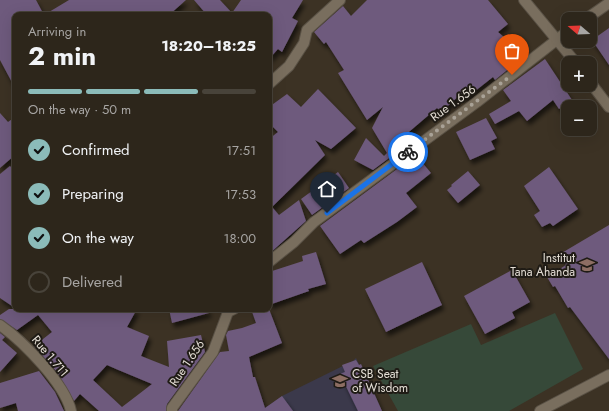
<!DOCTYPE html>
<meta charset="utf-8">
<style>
body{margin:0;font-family:Jost,sans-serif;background:#393228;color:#f1f3f6;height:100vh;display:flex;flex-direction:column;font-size:15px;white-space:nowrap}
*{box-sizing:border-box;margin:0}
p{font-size:13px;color:#a7a5a3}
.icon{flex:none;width:22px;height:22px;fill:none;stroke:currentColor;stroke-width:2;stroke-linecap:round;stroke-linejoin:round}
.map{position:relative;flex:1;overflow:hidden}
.details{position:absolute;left:12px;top:12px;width:260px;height:300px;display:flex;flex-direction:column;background:#2d261b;border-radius:8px;box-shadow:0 4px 16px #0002,0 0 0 1px #48433a}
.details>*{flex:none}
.needle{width:26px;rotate:289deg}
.buttons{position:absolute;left:561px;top:12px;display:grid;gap:8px}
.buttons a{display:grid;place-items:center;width:36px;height:36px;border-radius:8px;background:#2d261b;box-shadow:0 4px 16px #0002,0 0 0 1px #48433a;font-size:20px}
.pin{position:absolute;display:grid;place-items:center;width:34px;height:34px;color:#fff;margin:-41px -17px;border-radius:50% 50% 50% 0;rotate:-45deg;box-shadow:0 0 4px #0007}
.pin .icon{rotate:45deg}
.courier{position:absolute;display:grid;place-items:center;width:40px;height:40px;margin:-20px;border:3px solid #1a73e8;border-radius:50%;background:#fff;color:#222;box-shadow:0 1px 5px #0007}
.summary em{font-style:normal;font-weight:700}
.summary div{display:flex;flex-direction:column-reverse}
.summary{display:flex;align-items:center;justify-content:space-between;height:68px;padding:0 16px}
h1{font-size:26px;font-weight:700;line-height:30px}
.bar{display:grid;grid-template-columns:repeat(4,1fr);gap:6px 4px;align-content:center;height:48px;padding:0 16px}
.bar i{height:5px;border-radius:3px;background:#48433a}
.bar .current{background:#8bbbb9}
.bar p{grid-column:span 4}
ol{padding:0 16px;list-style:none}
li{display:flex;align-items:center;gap:12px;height:44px}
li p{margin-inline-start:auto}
li .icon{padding:4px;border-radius:50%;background:#8bbbb9;color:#111;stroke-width:4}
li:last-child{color:#a7a5a3}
li i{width:22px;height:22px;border:2px solid #48433a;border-radius:50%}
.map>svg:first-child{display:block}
.education{fill:#3b394b}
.green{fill:#364939}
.building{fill:#6e5a7d;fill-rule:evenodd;filter:url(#shadow)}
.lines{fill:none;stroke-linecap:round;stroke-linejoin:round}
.street-casing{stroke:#595145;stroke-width:12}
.secondary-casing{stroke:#595145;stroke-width:12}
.street{stroke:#796e5e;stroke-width:10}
.secondary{stroke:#796e5e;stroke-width:10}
.done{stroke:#a9a297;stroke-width:4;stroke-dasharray:0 7.2}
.route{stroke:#1a73e8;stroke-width:5}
.labels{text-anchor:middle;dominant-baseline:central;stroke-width:4;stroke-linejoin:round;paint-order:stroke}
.street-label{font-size:12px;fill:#e4ded5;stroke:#1f1b15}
.poi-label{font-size:12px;fill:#e4ded5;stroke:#1f1b15;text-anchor:end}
</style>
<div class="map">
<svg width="609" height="411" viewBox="0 0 609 411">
<defs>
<filter id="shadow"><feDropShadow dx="2.5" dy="4.5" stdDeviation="2" flood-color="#0009"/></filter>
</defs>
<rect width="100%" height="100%" fill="#3c3224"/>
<path class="education" d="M356,358l26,53h-121l21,-15 71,-35z"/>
<path class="green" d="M555,313l28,56 -74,42h-111l-25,-45 98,-42 10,21z"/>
<path class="building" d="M0,0h36l8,15 25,-15h117l-17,15h-154v73l-15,-28z
M194,0h26l12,13 9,-13h62l-11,18 6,3 -16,31 -4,-3 -9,10v-44h-62z
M367,0h121l20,24 -10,8 14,12 -11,13 10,10 -16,13 -2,-3 -28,22 -4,-5 -20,18 -4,-4 -34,29 5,7 -35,26 -19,-10 12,-22 18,18 3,-3 -15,-25 11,-21 -16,13 -29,-47 6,-3 -18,-28 -2,2 -10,-12 29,-26 8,10z
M609,28v37l-17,-25z
M545,59l27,41 -13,9 -6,-9 -26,21 -8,-10 -24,13 -6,-10 22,-13 -8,-11z
M318,89l38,39 -25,21 -16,-9 10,15 -53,52 7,8 20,-15 7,21 -37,33v-115l9,-7 -9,-9v-16l18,-13 14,13z
M0,113l8,9 7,-5v38l-15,13z
M486,118l11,20 -6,3 4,8 -25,11 -14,-28z
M416,155l15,18 -25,20 11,14 -20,15 -33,21 -3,-3 -21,14 -20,-28z
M10,166l5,6v136l-15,-10v-124z
M549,167l29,42 -25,17 -3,-3 -8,4 -8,-12 6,-4 -16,-25z
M468,171l12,14 -22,18 -11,-13 5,-4 -1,-1z
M338,172l11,16 -37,27 -11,-16z
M609,225v134l-39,-52 -2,1 -13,-22 -2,1 -6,-10 19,-12 -6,-11z
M316,252l10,32 -18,5 1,2 -40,14v-33l34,-11 -1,-5z
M422,262l20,43 -56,27 -21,-43z
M512,270l18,32 -18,10 3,6 -30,16 -21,-38z
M9,309h128l-10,18 22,9 -8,20 28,11 -2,-26 34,-6 4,17 -38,52 -1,7h-67l-19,-17 -6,7 -17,-29 -23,-26 18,-14 -14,-17 -21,15 -17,-11v-4zM107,365l9,4 36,15 -30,23 -29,-27z
M169,309h39l1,4 -37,10z
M251,309h18l13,34 -33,14 4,20h2l10,31 17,-12 11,15h-115l42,-59 9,-1 -3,-16 2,-4 14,-3 14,-5z
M0,333l5,4 -3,3 15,13 -17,19z
M356,360l3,5 2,-1 21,47h-24l-18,-37 5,-2 -3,-7z
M39,371l16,21 9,19h-46l-2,-8 -16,5v-25z"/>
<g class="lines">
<defs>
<path id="street" d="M586,19l23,-16
M269,84l20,-18 15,-23 3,-13 33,-30
M269,262l25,-20 20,-20 163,-120 91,-71
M0,325c23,16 65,59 71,86
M172,411v-3l41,-56 15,-40 6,-3
M540,411l69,-36"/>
<path id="secondary" d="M524,0l52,63
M590,82l19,25"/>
</defs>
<use href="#street" class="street-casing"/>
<use href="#secondary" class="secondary-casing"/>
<use href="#street" class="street"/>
<use href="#secondary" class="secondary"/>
</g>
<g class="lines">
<path class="done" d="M408,152l104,-77"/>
<path class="route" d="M327,213l81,-61"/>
</g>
<defs>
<symbol id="school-bare" viewBox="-9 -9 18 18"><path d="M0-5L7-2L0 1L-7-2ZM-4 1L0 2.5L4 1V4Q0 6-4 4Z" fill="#8d6e63" stroke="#1f1b15" stroke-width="2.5" paint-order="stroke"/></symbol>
</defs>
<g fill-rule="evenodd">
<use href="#school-bare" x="576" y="254" width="22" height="22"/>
<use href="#school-bare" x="329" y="370" width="22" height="22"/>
</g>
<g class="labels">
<g class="street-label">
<text transform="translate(453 103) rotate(-36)">Rue 1.656</text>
<text transform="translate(50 356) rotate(50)">Rue 1.711</text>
<text transform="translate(187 363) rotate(-56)">Rue 1.656</text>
</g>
<g class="poi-label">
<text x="575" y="258">Institut<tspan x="575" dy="14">Tana Ahanda</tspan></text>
<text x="352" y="374" text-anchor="start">CSB Seat<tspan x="352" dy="14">of Wisdom</tspan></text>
</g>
</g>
</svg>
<div class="buttons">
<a><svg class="needle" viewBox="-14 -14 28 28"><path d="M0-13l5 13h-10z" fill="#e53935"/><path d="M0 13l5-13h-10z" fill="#a7a5a3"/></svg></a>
<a>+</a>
<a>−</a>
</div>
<div class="pin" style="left:512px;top:75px;background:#ea580c"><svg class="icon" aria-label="bag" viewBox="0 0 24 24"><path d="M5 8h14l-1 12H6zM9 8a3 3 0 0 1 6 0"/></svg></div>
<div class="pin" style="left:327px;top:213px;background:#1f2937"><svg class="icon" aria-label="home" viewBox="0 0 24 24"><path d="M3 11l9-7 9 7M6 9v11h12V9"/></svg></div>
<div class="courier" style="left:408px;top:152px"><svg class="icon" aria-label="bike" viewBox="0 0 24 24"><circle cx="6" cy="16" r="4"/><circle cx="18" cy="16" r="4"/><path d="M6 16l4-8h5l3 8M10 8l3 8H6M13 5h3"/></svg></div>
<section class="details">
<div class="summary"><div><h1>2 min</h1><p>Arriving in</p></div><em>18:20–18:25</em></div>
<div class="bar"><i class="current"></i><i class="current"></i><i class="current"></i><i></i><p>On the way · 50 m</p></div>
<ol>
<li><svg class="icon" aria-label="check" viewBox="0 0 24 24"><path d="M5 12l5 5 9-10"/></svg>Confirmed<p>17:51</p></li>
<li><svg class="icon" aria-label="check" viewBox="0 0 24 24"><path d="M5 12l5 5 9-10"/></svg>Preparing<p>17:53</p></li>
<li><svg class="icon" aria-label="check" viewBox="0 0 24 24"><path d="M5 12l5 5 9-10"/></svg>On the way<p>18:00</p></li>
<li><i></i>Delivered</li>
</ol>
</section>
</div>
